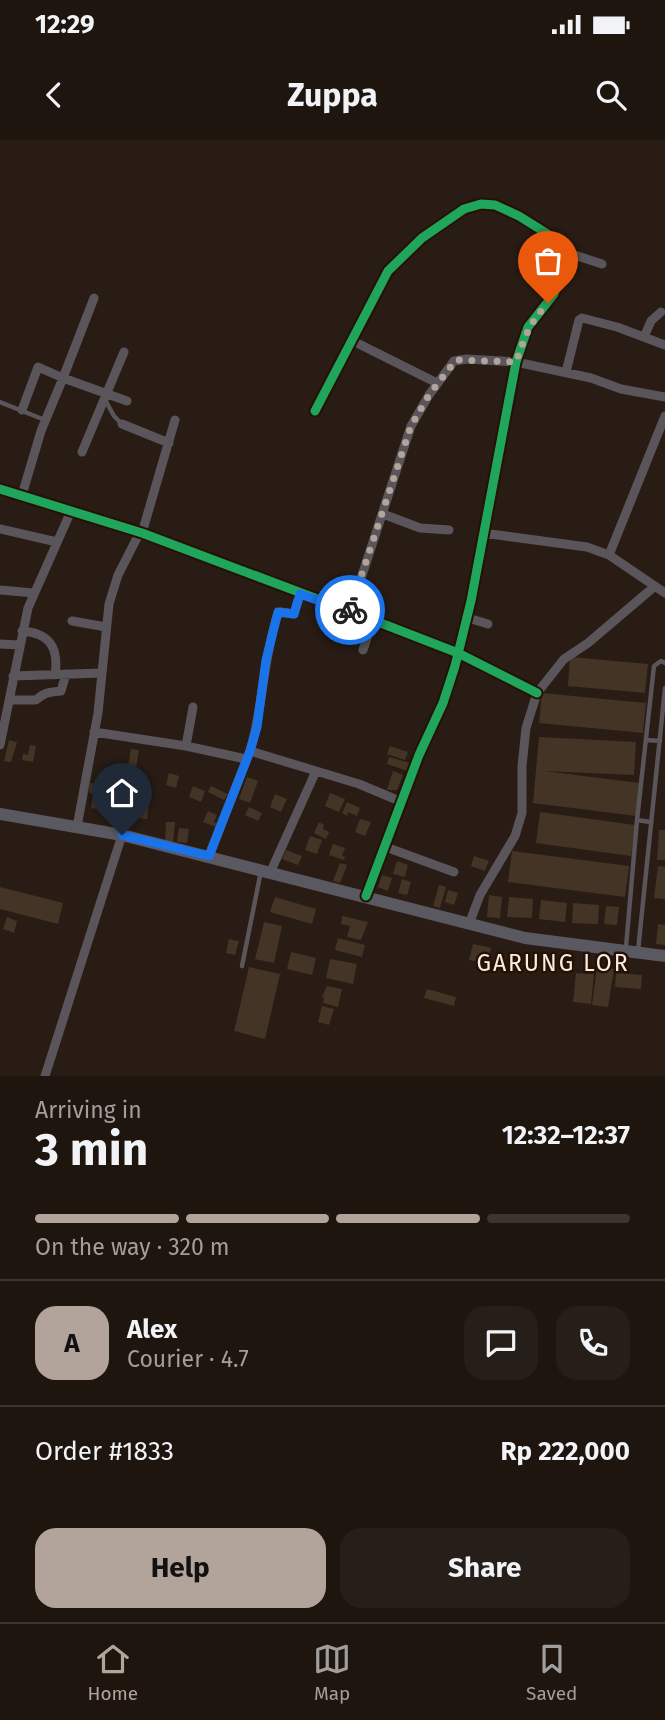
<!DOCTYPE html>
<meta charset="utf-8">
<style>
body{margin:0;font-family:"Fira Sans",sans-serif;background:#261e18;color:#f1f3f6;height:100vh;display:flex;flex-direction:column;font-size:26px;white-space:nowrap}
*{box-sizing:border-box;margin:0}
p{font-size:23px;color:#a19f9e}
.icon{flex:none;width:38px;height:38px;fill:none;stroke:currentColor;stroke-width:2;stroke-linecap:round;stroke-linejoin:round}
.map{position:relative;height:936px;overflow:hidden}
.sheet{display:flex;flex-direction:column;background:#1e150f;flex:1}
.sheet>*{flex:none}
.pin{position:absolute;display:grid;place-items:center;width:60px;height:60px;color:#fff;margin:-72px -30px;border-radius:50% 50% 50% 0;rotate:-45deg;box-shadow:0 0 7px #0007}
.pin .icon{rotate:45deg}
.courier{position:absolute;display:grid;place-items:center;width:70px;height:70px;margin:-35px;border:5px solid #1a73e8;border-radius:50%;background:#fff;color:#222;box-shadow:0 2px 9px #0007}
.head em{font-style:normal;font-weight:700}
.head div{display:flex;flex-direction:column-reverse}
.head{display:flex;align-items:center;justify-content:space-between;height:119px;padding:0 35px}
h1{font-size:46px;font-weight:700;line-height:52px}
.bar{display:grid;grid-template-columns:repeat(4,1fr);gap:10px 7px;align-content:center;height:84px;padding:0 35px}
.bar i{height:9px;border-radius:5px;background:#3c342f}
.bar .selected{background:#b2a49b}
.bar p{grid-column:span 4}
.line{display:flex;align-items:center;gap:18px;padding:0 35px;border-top:2px solid #3c342f}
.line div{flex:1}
.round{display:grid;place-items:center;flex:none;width:74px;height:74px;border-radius:21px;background:#261e18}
.cta{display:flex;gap:14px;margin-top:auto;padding:14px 35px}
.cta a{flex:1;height:80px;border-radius:21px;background:#b2a49b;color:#111;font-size:28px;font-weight:700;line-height:80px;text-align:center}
.cta a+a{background:#261e18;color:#f1f3f6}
.status{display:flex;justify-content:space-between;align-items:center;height:49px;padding:0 35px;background:#1e150f;direction:ltr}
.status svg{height:19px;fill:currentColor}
header{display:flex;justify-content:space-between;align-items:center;height:91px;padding:0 35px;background:#1e150f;font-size:32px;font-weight:700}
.tabs{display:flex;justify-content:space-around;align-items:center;height:98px;border-top:2px solid #3c342f;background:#1e150f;font-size:19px;color:#a19f9e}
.tabs a{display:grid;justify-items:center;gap:4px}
.tabs .selected{color:#b2a49b}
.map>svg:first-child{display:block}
.building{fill:#443426}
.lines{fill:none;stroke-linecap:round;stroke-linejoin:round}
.service{stroke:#59555b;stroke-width:4.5}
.minor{stroke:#59555b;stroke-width:9}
.secondary{stroke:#5a5860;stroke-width:12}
.cycleway-casing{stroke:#261204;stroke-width:13}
.cycleway{stroke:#20a55d;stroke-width:9}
.done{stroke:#b2a49b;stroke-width:7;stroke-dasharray:0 12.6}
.route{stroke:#1a73e8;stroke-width:9}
.labels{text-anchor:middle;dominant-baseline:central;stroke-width:5;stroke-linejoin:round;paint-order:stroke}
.quarter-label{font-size:23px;letter-spacing:2px;fill:#fcede3;stroke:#261204}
</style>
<div class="status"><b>12:29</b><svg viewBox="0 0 49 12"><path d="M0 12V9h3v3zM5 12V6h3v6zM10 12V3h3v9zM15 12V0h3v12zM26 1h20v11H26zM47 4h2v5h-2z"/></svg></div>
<header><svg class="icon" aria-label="back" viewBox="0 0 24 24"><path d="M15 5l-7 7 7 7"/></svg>Zuppa<svg class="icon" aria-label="search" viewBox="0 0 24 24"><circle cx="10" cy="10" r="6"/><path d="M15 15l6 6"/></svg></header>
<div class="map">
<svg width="665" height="936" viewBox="0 0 665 936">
<rect width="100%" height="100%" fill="#281c14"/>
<path class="building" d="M570,517l78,7 -3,29 -77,-7z
M542,553l104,10 -3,30 -104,-10z
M539,597l97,5 -2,33 -90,-4 96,12 -4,33 -103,-13z
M9,600l8,2 -6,20 -7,-1z
M30,605l6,1 -3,16 -11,-2 1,-6 5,1z
M390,606l18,6 -3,8 -18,-6z
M131,609l8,1 -3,17 -8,-1z
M389,617l21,6 -2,8 -21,-7z
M393,631l10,4 -6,15h-10z
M169,633l10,3 -3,12 -10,-3z
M247,637l11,4 -8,22 -11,-4z
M90,643l61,5 -4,31 -19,-2 1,-9 -9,-1 1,-10 -32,-4z
M193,646l12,5 -4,11 -12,-5z
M211,646l17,8 -4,6 -16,-8z
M330,653l15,6 -6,13 -14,-6z
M275,654l12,5 -6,13 -11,-5z
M93,656l18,2 -1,6 8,1 -1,7 -26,-4z
M347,662l13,6 -3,8 -9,-4 -1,4 -5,-3z
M249,667l13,6 -4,8 -13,-6z
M208,671l9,4 -3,7 5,2 -1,4 -15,-6z
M540,672l95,13 -4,31 -95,-13z
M360,679l11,3 -6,14 -10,-4z
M166,682h9l-2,20h-8z
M319,682l5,3 -1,4 6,3 -3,7 -12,-6z
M179,688l10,1 -2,14 -10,-1z
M659,690h6v30h-8z
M310,696l12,4 -5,14 -12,-4z
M333,704l12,4 -3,8 3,1 -1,3 -15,-5z
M286,710l16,6 -4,9 -16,-6z
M512,711l117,15 -4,31 -117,-15z
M474,716l15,5 -4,10 -14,-5z
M397,721l11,4 -3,12 -12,-3z
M340,723l7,2 -7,18 -7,-2z
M658,726l7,1v32l-11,-1z
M382,735l10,3 -4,13 -10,-4z
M402,739l9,3 -4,13 -9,-2z
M439,745l7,2 -6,21 -7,-2z
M0,747l63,16 -5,21 -58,-15z
M448,750l10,3 -4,12 -9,-3z
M489,755l13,2 -2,21 -13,-1z
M275,757l41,12 -4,15 -42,-12z
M509,757l24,2 -1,19 -25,-1z
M541,760l26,3 -2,19 -26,-3z
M573,763l26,2 -1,19 -26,-1z
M606,766l13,1 -2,18 -13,-1z
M342,776l26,6 -7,18 -14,-3 3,-11 -9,-2z
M7,777l10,4 -3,12 -11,-4z
M264,782l18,4 -8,37 -19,-4z
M658,784l7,1v20l-9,-1z
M338,798l27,7 -3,12 -27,-7z
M229,799l10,2 -4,14 -9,-2z
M473,804l18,4 -3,15 -19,-3z
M291,812l25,6 -4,17 -25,-6z
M330,819l27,5 -4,20 -27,-6z
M249,827l31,7 -15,65 -31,-8z
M597,827l17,2 -6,38 -16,-2z
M576,833l18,1 -3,30 -18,-2z
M616,833l26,2 -1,14 -26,-2z
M327,846l15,3 -4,18 -15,-4 1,-6h-2z
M427,849l29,8 -2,9 -30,-8z
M322,866l12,3 -5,16 -11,-3z"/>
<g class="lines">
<path class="service" d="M104,258l10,18 8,8
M0,262l45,18
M646,600l14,1
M637,680l13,2
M626,807l11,-127 17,-154 7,-5 4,2
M638,811l27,-263
M242,826l19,-95"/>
<path class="minor" d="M562,111l40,13
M644,197l7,-16 10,-9
M351,200l86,43
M566,232l13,-52 3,-2 35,9 48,18
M22,270l16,-43 25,11 31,-80
M315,271l73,-140 34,-33 42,-29 17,-5 14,1 24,11 35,22 8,13 -3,24 -5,19 -26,33 -12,35 -45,239 -16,65 -12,37 -24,52 -53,141
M122,284l47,19
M82,312l42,-100
M0,349l142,44 231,87 85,33 79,40
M22,355l19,-64 22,-53 64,23
M383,374l37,14 29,2
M0,389l57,13
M142,393l33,-113
M483,393l104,14 22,8 56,38
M609,415l56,-139
M0,450l34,3
M350,472l61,-186 18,-31 25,-34 13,-2 49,3 75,16 30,11 44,8
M468,478l20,6
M72,481l34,6
M22,491c28,2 37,17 33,44
M0,504l19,1
M363,510l10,-30
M13,536l89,-3
M9,560h27c9,-8 14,-8 25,-9l5,-17
M94,592l92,14 60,13
M0,605l28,-137 43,-97
M186,606l7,-39
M250,611c13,-44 13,-90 27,-135l4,-4 13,2 6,-20
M77,687l21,-114 11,-109 9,-29 22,-43
M383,706l71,26
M209,716l41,-105 109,33 43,18
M270,733l46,-102
M469,784l11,-29 35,-59 7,-23v-47l4,-38 11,-35 27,-34 24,-16 67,-57
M45,936l77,-241"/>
<path class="secondary" d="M0,674l122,21 403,103 140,18"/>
<defs>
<path id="cycleway" d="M315,271l73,-140 34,-33 42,-29 17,-5 14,1 24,11 35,22 8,13 -3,24 -5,19 -26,33 -12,35 -45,239 -16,65 -12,37 -24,52 -53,141
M0,349l142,44 231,87 85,33 79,40"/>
</defs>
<use href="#cycleway" class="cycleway-casing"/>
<use href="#cycleway" class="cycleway"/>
</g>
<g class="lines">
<path class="done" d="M350,470l61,-184 18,-31 27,-35 60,2c9,-25 13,-39 32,-59"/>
<path class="route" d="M122,695l87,21 41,-105 7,-24 9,-67 12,-48 16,2 6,-20 50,18v-2"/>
</g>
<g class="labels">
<g class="quarter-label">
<text x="553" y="823">GARUNG LOR</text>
</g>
</g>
</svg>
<div class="pin" style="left:548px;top:163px;background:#ea580c"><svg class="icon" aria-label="bag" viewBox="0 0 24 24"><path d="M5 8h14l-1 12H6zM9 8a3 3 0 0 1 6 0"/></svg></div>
<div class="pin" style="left:122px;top:695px;background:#1f2937"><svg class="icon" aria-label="home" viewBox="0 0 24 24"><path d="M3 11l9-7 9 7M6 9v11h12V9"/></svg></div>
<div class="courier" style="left:350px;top:470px"><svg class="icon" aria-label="bike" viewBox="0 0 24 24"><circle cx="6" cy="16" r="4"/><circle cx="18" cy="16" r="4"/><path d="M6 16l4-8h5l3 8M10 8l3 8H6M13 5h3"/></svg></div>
</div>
<section class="sheet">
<div class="head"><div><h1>3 min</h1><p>Arriving in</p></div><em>12:32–12:37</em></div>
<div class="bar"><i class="selected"></i><i class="selected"></i><i class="selected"></i><i></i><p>On the way · 320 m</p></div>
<div class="line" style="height:126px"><b class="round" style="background:#b2a49b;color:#111">A</b><div><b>Alex</b><p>Courier · 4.7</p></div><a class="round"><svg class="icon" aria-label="chat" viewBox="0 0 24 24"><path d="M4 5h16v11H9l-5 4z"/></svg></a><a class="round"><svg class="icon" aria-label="phone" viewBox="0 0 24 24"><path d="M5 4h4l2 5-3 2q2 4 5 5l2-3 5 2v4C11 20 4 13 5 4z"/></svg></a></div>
<div class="line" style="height:91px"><div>Order #1833</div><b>Rp 222,000</b></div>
<div class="cta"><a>Help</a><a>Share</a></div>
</section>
<nav class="tabs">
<a class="selected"><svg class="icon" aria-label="home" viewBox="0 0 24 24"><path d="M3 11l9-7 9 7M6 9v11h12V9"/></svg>Home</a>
<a><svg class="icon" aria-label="map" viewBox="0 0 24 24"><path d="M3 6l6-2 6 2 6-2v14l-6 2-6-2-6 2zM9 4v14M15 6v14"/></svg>Map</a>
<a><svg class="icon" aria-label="saved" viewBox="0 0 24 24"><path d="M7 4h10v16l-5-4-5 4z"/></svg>Saved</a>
</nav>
